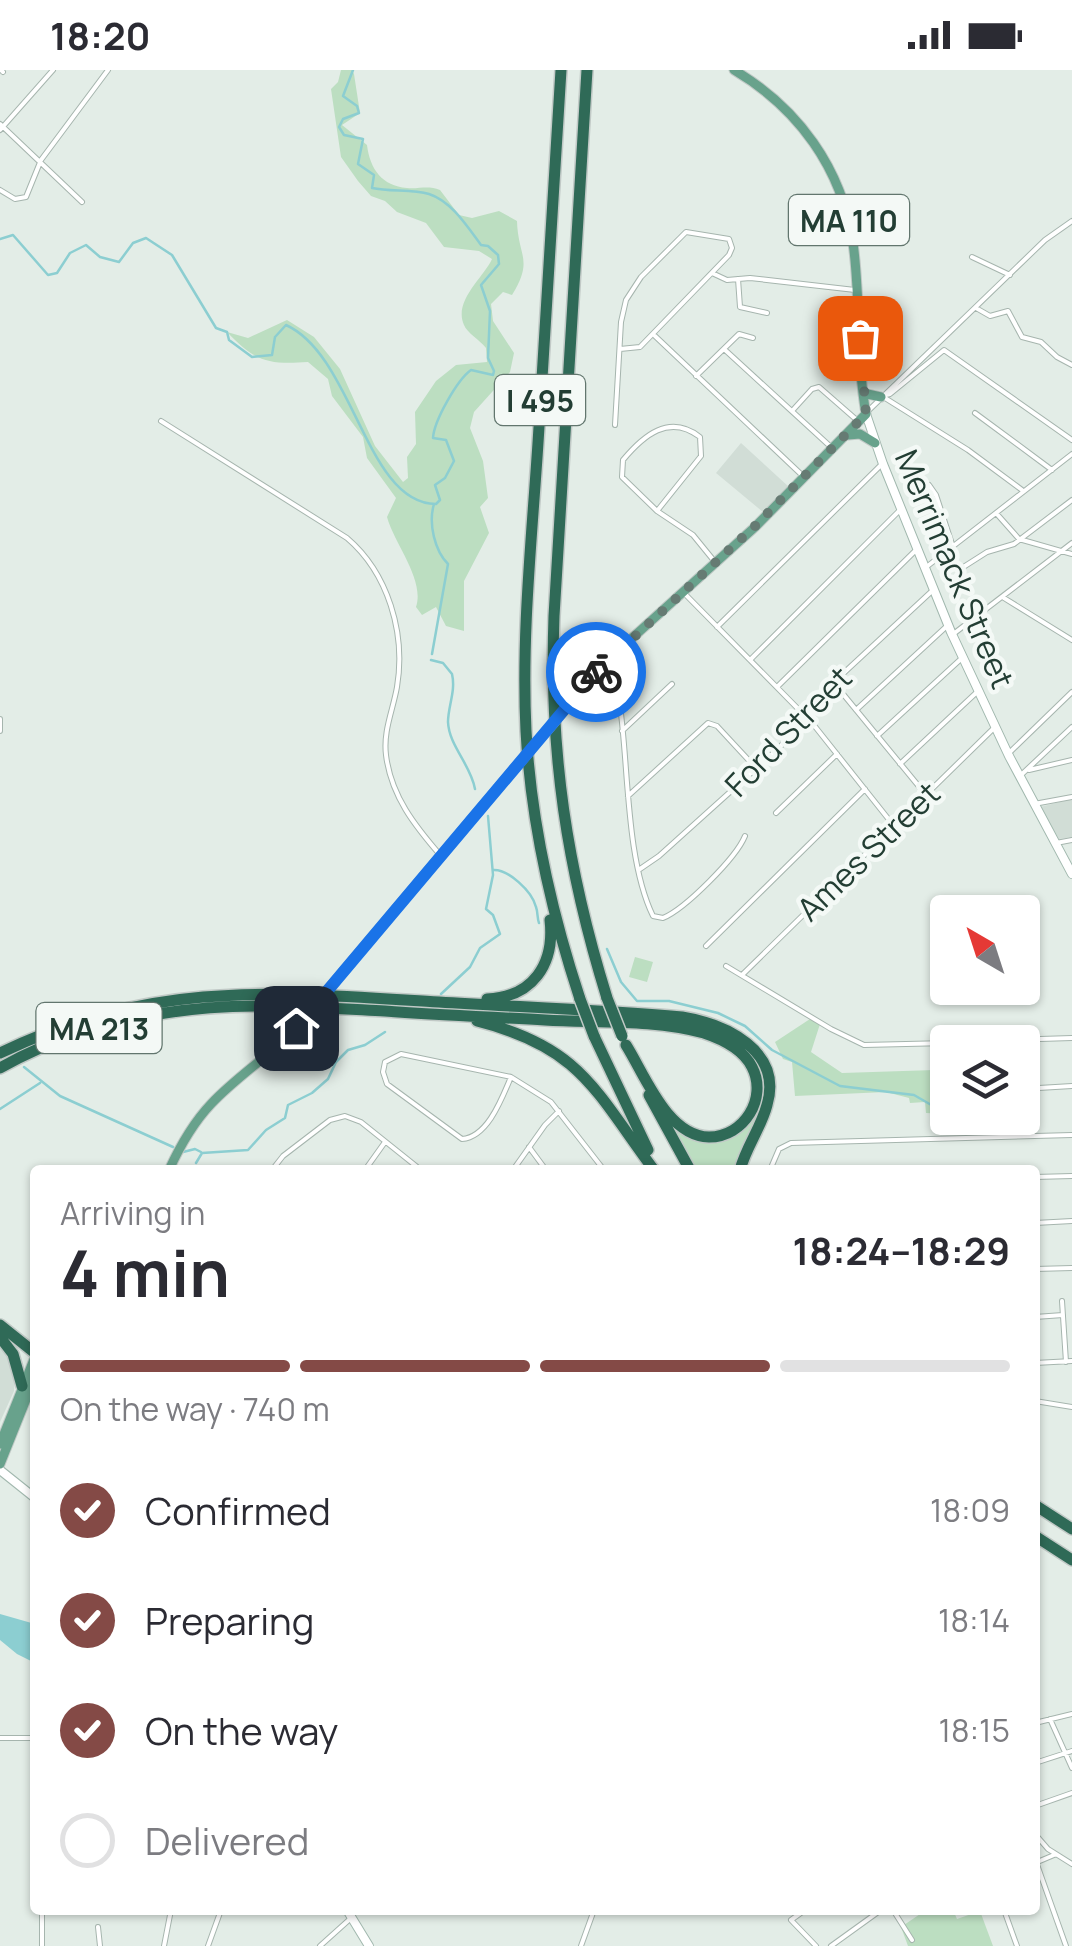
<!DOCTYPE html>
<meta charset="utf-8">
<style>
body{margin:0;font-family:Manrope,sans-serif;background:#f2f2f3;color:#2b2b33;height:100vh;display:flex;flex-direction:column;font-size:38px;white-space:nowrap}
*{box-sizing:border-box;margin:0}
p{font-size:32px;color:#7c7c81}
.icon{flex:none;width:55px;height:55px;fill:none;stroke:currentColor;stroke-width:2;stroke-linecap:round;stroke-linejoin:round}
.map{position:relative;flex:1;overflow:hidden}
.panel{position:absolute;left:30px;top:1095px;width:1010px;height:750px;display:flex;flex-direction:column;background:#fff;border-radius:10px;box-shadow:0 2px 8px #0004}
.panel>*{flex:none}
.needle{width:65px;rotate:321deg}
.buttons{position:absolute;left:930px;top:825px;display:grid;gap:20px}
.buttons a{display:grid;place-items:center;width:110px;height:110px;border-radius:10px;background:#fff;box-shadow:0 2px 8px #0004;font-size:50px}
.pin{position:absolute;display:grid;place-items:center;width:85px;height:85px;color:#fff;margin:-42px;border-radius:20px;box-shadow:0 5px 15px #0006}
.courier{position:absolute;display:grid;place-items:center;width:100px;height:100px;margin:-50px;border:8px solid #1a73e8;border-radius:50%;background:#fff;color:#222;box-shadow:0 2px 12px #0007}
.summary em{font-style:normal;font-weight:700}
.summary div{display:flex;flex-direction:column-reverse}
.summary{display:flex;align-items:center;justify-content:space-between;height:170px;padding:0 30px}
h1{font-size:65px;font-weight:700;line-height:75px}
.bar{display:grid;grid-template-columns:repeat(4,1fr);gap:15px 10px;align-content:center;height:120px;padding:0 30px}
.bar i{height:12px;border-radius:8px;background:#e1e1e2}
.bar .selected{background:#844a46}
.bar p{grid-column:span 4}
ol{padding:0 30px;list-style:none}
li{display:flex;align-items:center;gap:30px;height:110px}
li p{margin-inline-start:auto}
li .icon{padding:10px;border-radius:50%;background:#844a46;color:#fff;stroke-width:4}
li:last-child{color:#7c7c81}
li i{width:55px;height:55px;border:5px solid #e1e1e2;border-radius:50%}
.status{display:flex;justify-content:space-between;align-items:center;height:70px;padding:0 50px;background:#fff;direction:ltr}
.status svg{height:28px;fill:currentColor}
.map>svg:first-child{display:block}
.built{fill:#d1ddd6}
.green{fill:#bcdec1}
.water{fill:#8cced1}
.lines{fill:none;stroke-linecap:round;stroke-linejoin:round}
.stream{stroke:#8cced1;stroke-width:2.5}
.street-casing{stroke:#a6b5ae;stroke-width:6}
.secondary-casing{stroke:#a1b8ae;stroke-width:10}
.primary-casing{stroke:#c1c9c6;stroke-width:11}
.highway-casing{stroke:#c1c9c6;stroke-width:14}
.street{stroke:#fff;stroke-width:4}
.secondary{stroke:#fff;stroke-width:8}
.primary{stroke:#68a28c;stroke-width:9}
.highway{stroke:#2f6a57;stroke-width:11}
.primary-bridge-casing{stroke:#c1c9c6;stroke-width:11;stroke-linecap:butt}
.highway-bridge-casing{stroke:#c1c9c6;stroke-width:14;stroke-linecap:butt}
.primary-bridge{stroke:#68a28c;stroke-width:9}
.highway-bridge{stroke:#2f6a57;stroke-width:11}
.done{stroke:#667b73;stroke-width:10;stroke-dasharray:0 18}
.route{stroke:#1a73e8;stroke-width:12}
.labels{text-anchor:middle;dominant-baseline:central;stroke-width:9;stroke-linejoin:round;paint-order:stroke}
.shield{fill:#f4f9f6;stroke:#62766e;stroke-width:2.5}
.shield-label{font-size:30px;font-weight:bold;fill:#233e34}
.street-label{font-size:32px;fill:#233e34;stroke:#f4f9f6}
</style>
<div class="status"><b>18:20</b><svg viewBox="0 0 49 12"><path d="M0 12V9h3v3zM5 12V6h3v6zM10 12V3h3v9zM15 12V0h3v12zM26 1h20v11H26zM47 4h2v5h-2z"/></svg></div>
<div class="map">
<svg width="1072" height="1876" viewBox="0 0 1072 1876">
<rect width="100%" height="100%" fill="#e3ede7"/>
<path class="built" d="M741,373l48,44 -26,25 -47,-39z
M1072,729v38l-13,2 -19,-32z
M0,1274l15,28 -1,19 -14,31z"/>
<path class="green" d="M341,0h11l2,4 6,39 -18,12 25,20c3,24 15,41 40,43 13,1 21,-3 33,2l19,25 13,3 27,-7 18,10c1,36 17,38 -5,74l-9,-3 -12,12 2,17 21,32 -4,19 -36,40 -4,16 13,33 5,37 -8,9 9,26 -25,48v50l-18,-5 -10,-19 -14,8 -6,-8c9,-27 -21,-62 -29,-90l9,-19 -29,-40 -4,-21 -31,-41 -4,-17 -20,-17c-41,3 -53,-1 -81,-30l21,6 39,-18 27,17 26,32 35,77 28,36 5,-4 -1,-21 9,-13 -1,-32 21,-31 20,-16 31,-3 -1,-14c-6,-8 -19,-15 -22,-23 -11,-24 20,-48 28,-66l-13,-8 -35,-4 -18,-24 -29,-11 -12,-11 -14,-5 -13,-15 -17,-24 -10,-68 7,-7z
M635,887l18,5 -6,20 -18,-5z
M810,949l10,5 -9,28 31,21 92,-3 1,8h12v36l-21,-1 -1,-11 -15,1 -1,-5 -23,-6 -91,4 -3,-34 -9,-3 -8,-17z
M742,971l22,30 1,29 -28,70h-41l-30,-55 49,23 38,-26v-46z
M926,1840h27l4,9 23,-8 13,35h-85l-7,-19z"/>
<path class="water" d="M0,1544l35,10v39l-18,-9 -17,-14z"/>
<g class="lines">
<path class="stream" d="M0,169l13,-4 35,40 9,-2 13,-20 16,-8 14,12 19,5 14,-19 13,-5 26,17 44,73 11,4 2,8 23,17 20,-2 3,-18 11,-12c68,31 80,179 150,179l4,-4 -5,-15 10,-7 9,-17 -8,-21 -13,-2c1,-17 24,-58 38,-68l22,5 1,-4 -6,-13 2,-47 -9,-26 18,-21 -1,-9 -10,-9 -7,-1c-14,-19 -30,-44 -52,-51 -17,-5 -39,-2 -57,-6l2,-13 -16,-11 5,-25 -19,-4 -5,-8 4,-8 16,-6 -2,-7 -14,-10 10,-26
M432,584l16,-90c-13,-13 -20,-40 -14,-60
M431,590l12,3 9,11c4,17 -4,32 -4,48 1,24 23,43 27,67
M493,800c15,-1 39,21 43,37 2,5 1,11 3,16
M607,879l14,33 16,19h32l49,12 27,13 27,24 68,36 74,9 26,15h8
M441,924l29,-27 10,-19 20,-14 -7,-19 -7,-6 7,-34 -5,-59
M24,997l36,29 113,51
M0,1039l40,-26
M183,1082l12,-3 6,3
M196,1093l6,-10 46,-3 18,-20 19,-12 3,-13 24,-12 16,-14 8,-17 12,-12 17,-5 20,-13"/>
<defs>
<path id="street" d="M1,0l2,2
M0,54l82,78
M0,60l53,-60
M0,120l15,9 11,-2 15,-37 67,-90
M972,187l38,18
M712,203l15,7 23,-2 105,12
M738,209l2,28 27,6
M976,238l14,8 18,-5 14,26 19,5 16,15 15,8
M655,266l149,141
M724,279l108,99
M696,306l43,-42 14,4
M882,326l8,-2 54,-44 128,90
M885,328l83,52 54,40
M869,340l176,-170 27,-19
M792,341l20,-22 7,-2 40,35
M975,343l77,57
M161,351l186,117c41,35 59,95 50,149 -4,23 -14,44 -11,68 5,41 29,71 55,101
M615,355l6,-103 5,-22 15,-23 45,-45 43,7 3,9 -3,7 -89,92 -20,2
M929,415l7,10 17,52
M657,441l-35,-34 1,-17c20,-24 46,-47 77,-23l1,19 -44,55 36,24 22,27
M996,443l23,26 53,15
M965,496l22,-14 27,-8 58,-44
M925,498l147,-114
M683,522l130,132 81,102
M1004,528l68,42
M717,557l164,-162
M952,565l120,-92
M750,590l149,-149
M597,602l17,15 5,11c10,65 6,160 34,218l10,2c22,-9 73,-60 82,-82
M834,613l92,112
M777,617l139,-137
M856,640l92,-85
M0,649v12
M622,661l50,-47
M877,666l85,-78
M1008,684l64,-62
M900,694l77,-72
M1029,700l43,-10
M1020,706l52,-49
M628,726l80,-73 9,3 38,41
M1034,734l38,-7
M776,743l61,-59
M1056,773l16,-3
M640,799l19,-13 121,-109 54,-65 98,-91
M706,876l159,-157
M726,896l105,63 33,16 84,-2
M742,905l253,-248
M949,972l123,-4
M401,984l110,23c-9,21 -23,60 -49,62l-75,-55 -4,-12 2,-10z
M511,1007l40,25 53,68
M1022,1019l50,-3
M529,1077l17,23
M272,1100l11,-14 47,-36 15,-4 16,6 60,48
M365,1100l20,-28
M513,1100l32,-45 14,-14
M770,1100l9,-21 12,-6 281,-8
M1035,1107l37,-1
M1035,1153l37,-2
M1035,1199l37,-1
M1062,1231l4,61
M1035,1247l28,-2
M1035,1293l37,-2
M1035,1331l37,6
M1050,1649l22,49
M1035,1653l37,-9
M0,1668h35
M1035,1693l37,-12
M1035,1736l37,-13
M1035,1764l13,15 24,15
M1035,1789l31,87
M1035,1793l19,-8
M42,1840v36
M805,1840l-14,10 25,26
M893,1840l19,30
M1004,1840l13,36
M98,1857l2,19
M164,1876l7,-36
M208,1876l13,-36
M320,1876l30,-27
M581,1876l13,-36
M831,1876l50,-36"/>
<path id="secondary" d="M866,344l17,50 68,168 58,124 63,118
M0,1400l35,28
M347,1840l22,36"/>
<path id="primary" d="M863,323l18,4
M848,365l12,-1 15,9
M568,636l32,-39 155,-140 111,-113c-10,-56 -5,-115 -13,-171 -11,-75 -55,-135 -119,-173
M335,911l181,-214
M169,1100c11,-24 24,-47 42,-66 29,-31 66,-52 93,-86
M0,1374l35,-87
M0,1394l35,-87"/>
<path id="highway" d="M561,0c-8,119 -15,238 -22,357 -6,101 -18,203 -13,304 5,92 25,180 54,268
M587,0l-33,546c-5,136 13,253 53,382
M487,929c46,-2 68,-35 63,-79
M477,951c104,26 118,70 177,149
M594,966l54,114
M0,983c155,-74 275,-61 439,-51 81,5 162,8 243,15 44,7 101,34 85,88 -6,23 -21,42 -27,65
M0,998c49,-28 109,-47 165,-55 73,-12 146,-6 220,-2 53,4 106,6 160,9 51,3 109,-1 159,13 18,6 39,16 48,34 16,31 -8,70 -43,70 -42,-1 -64,-62 -83,-92
M649,1025l41,75
M0,1255l35,28
M0,1267l13,17 9,32
M1035,1435l37,24
M1035,1466l37,24"/>
</defs>
<use href="#street" class="street-casing"/>
<use href="#secondary" class="secondary-casing"/>
<use href="#primary" class="primary-casing"/>
<use href="#highway" class="highway-casing"/>
<use href="#street" class="street"/>
<use href="#secondary" class="secondary"/>
<use href="#primary" class="primary"/>
<use href="#highway" class="highway"/>
<defs>
<path id="primary-bridge" d="M516,697l52,-61
M304,948l31,-37"/>
<path id="highway-bridge" d="M607,928l15,38
M580,929l14,37"/>
</defs>
<use href="#primary-bridge" class="primary-bridge-casing"/>
<use href="#highway-bridge" class="highway-bridge-casing"/>
<use href="#primary-bridge" class="primary-bridge"/>
<use href="#highway-bridge" class="highway-bridge"/>
</g>
<g class="lines">
<path class="done" d="M596,602l158,-145 112,-113 -6,-76"/>
<path class="route" d="M296,958l300,-356"/>
</g>
<g class="labels">
<g class="shield">
<rect x="789" y="125" width="120" height="50" rx="8"/>
<rect x="495" y="305" width="90" height="50" rx="8"/>
<rect x="36.5" y="933" width="125" height="50" rx="8"/>
</g>
<g class="shield-label">
<text x="849" y="150">MA 110</text>
<text x="540" y="330">I 495</text>
<text x="99" y="958">MA 213</text>
</g>
<g class="street-label">
<text transform="translate(955 499) rotate(67)">Merrimack Street</text>
<text transform="translate(788 661) rotate(-46)">Ford Street</text>
<text transform="translate(868 781) rotate(-44)">Ames Street</text>
</g>
</g>
</svg>
<div class="buttons">
<a><svg class="needle" viewBox="-14 -14 28 28"><path d="M0-13l5 13h-10z" fill="#e53935"/><path d="M0 13l5-13h-10z" fill="#7c7c81"/></svg></a>
<a><svg class="icon" aria-label="layers" viewBox="0 0 24 24"><path d="M12 4l9 5-9 5-9-5zM3 14l9 5 9-5"/></svg></a>
</div>
<div class="pin" style="left:860px;top:268px;background:#ea580c"><svg class="icon" aria-label="bag" viewBox="0 0 24 24"><path d="M5 8h14l-1 12H6zM9 8a3 3 0 0 1 6 0"/></svg></div>
<div class="pin" style="left:296px;top:958px;background:#1f2937"><svg class="icon" aria-label="home" viewBox="0 0 24 24"><path d="M3 11l9-7 9 7M6 9v11h12V9"/></svg></div>
<div class="courier" style="left:596px;top:602px"><svg class="icon" aria-label="bike" viewBox="0 0 24 24"><circle cx="6" cy="16" r="4"/><circle cx="18" cy="16" r="4"/><path d="M6 16l4-8h5l3 8M10 8l3 8H6M13 5h3"/></svg></div>
<section class="panel">
<div class="summary"><div><h1>4 min</h1><p>Arriving in</p></div><em>18:24–18:29</em></div>
<div class="bar"><i class="selected"></i><i class="selected"></i><i class="selected"></i><i></i><p>On the way · 740 m</p></div>
<ol>
<li><svg class="icon" aria-label="check" viewBox="0 0 24 24"><path d="M5 12l5 5 9-10"/></svg>Confirmed<p>18:09</p></li>
<li><svg class="icon" aria-label="check" viewBox="0 0 24 24"><path d="M5 12l5 5 9-10"/></svg>Preparing<p>18:14</p></li>
<li><svg class="icon" aria-label="check" viewBox="0 0 24 24"><path d="M5 12l5 5 9-10"/></svg>On the way<p>18:15</p></li>
<li><i></i>Delivered</li>
</ol>
</section>
</div>
